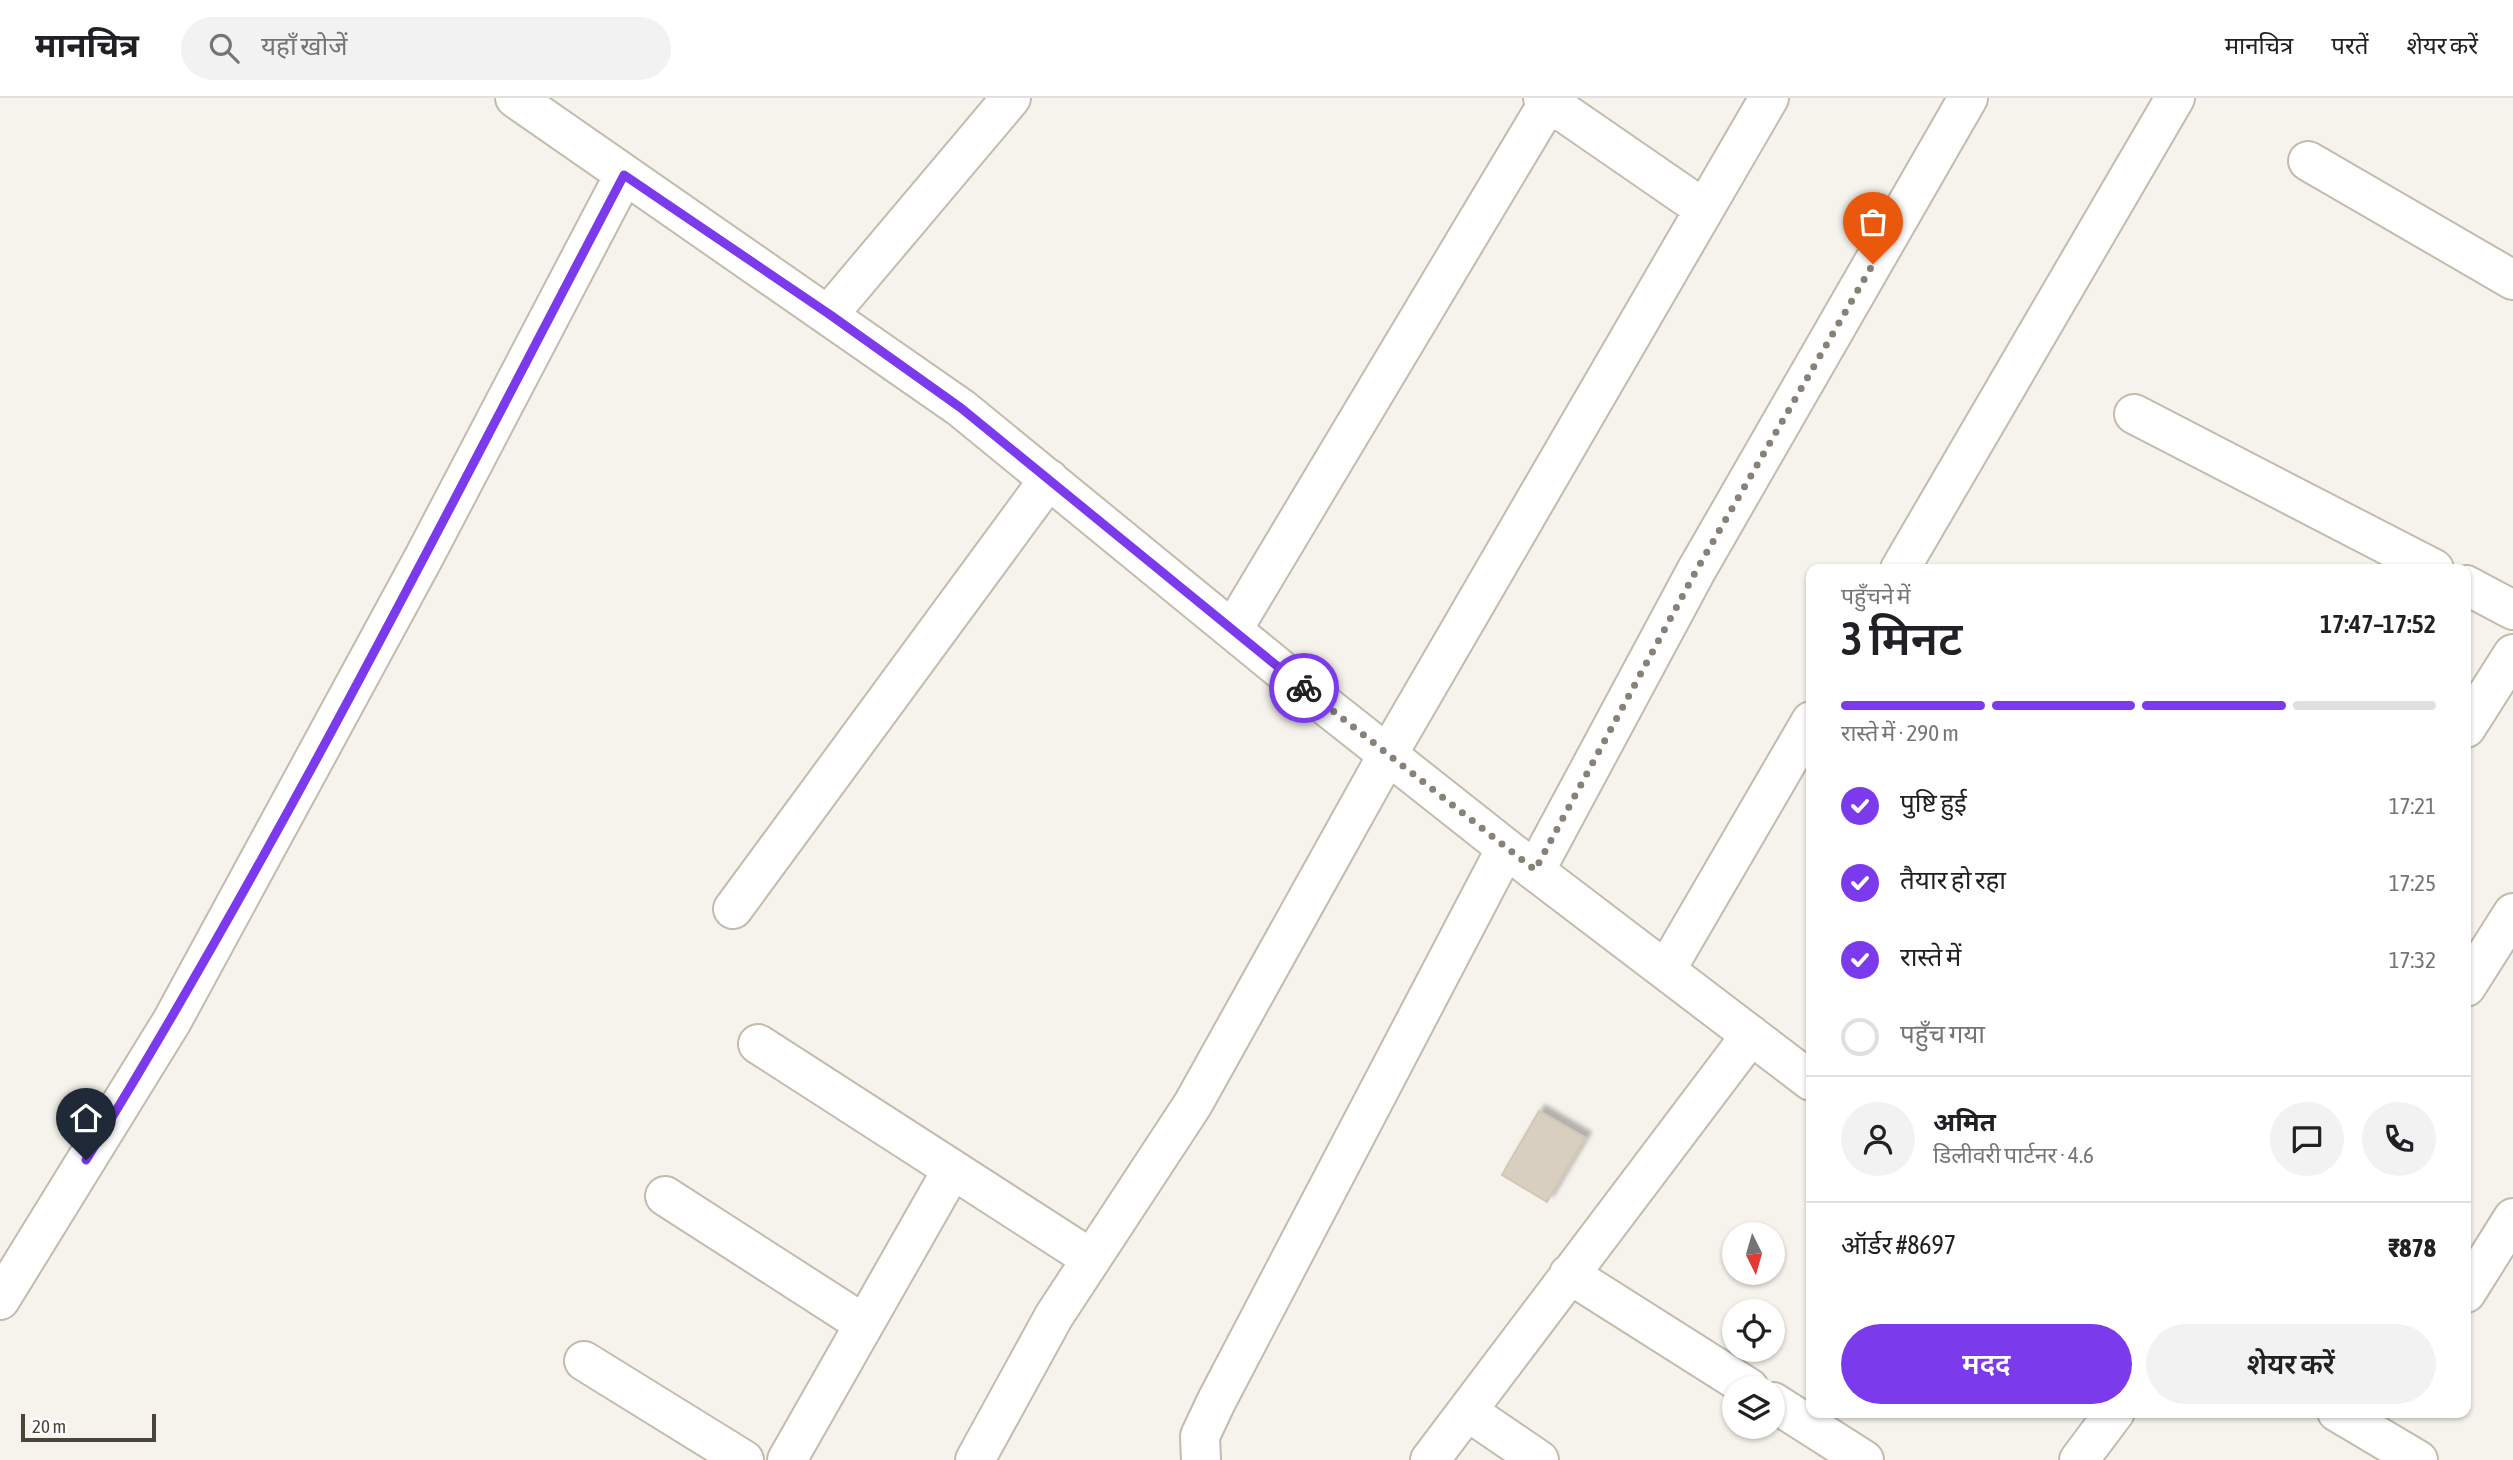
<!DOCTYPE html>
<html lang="hi">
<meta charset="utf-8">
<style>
body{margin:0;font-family:"Asap Condensed","Noto Sans Devanagari",sans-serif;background:#f2f2f2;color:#202124;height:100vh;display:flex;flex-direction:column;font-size:26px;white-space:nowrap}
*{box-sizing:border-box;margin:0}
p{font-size:23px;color:#757577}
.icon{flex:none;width:38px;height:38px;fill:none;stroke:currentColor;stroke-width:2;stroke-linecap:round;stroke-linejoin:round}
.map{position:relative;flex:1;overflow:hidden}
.drawer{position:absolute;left:1806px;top:466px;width:665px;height:854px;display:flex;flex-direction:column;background:#fff;border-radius:14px;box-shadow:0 2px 5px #0004}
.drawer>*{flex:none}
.needle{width:46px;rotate:175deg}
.controls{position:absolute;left:1722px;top:1124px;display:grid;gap:14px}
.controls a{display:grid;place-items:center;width:63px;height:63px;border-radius:50%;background:#fff;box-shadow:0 2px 5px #0004;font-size:35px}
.scale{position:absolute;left:21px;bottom:18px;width:135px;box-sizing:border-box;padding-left:7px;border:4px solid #4b4439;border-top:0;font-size:19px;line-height:24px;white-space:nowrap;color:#4b4439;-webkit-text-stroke:5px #fff;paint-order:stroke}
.pin{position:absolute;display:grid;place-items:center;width:60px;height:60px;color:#fff;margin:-72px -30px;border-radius:50% 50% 50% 0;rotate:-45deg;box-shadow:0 0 7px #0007}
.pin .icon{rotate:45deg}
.courier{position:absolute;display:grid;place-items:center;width:70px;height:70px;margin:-35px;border:5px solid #7c3aed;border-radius:50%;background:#fff;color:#222;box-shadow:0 2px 9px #0007}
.head em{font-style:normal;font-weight:600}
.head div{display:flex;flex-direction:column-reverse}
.head{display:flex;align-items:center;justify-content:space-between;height:119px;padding:0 35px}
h1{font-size:46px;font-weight:600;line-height:52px}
.bar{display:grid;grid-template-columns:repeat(4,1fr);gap:10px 7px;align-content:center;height:84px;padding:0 35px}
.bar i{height:9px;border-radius:5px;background:#e0e0e0}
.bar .current{background:#7c3aed}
.bar p{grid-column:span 4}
.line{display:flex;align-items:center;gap:18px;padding:0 35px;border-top:2px solid #e0e0e0}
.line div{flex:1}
.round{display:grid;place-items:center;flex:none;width:74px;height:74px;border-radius:37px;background:#f2f2f2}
ol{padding:0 35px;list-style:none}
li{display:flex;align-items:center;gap:21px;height:77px}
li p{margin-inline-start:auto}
li .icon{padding:7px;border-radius:50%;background:#7c3aed;color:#fff;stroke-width:4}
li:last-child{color:#757577}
li i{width:38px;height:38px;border:4px solid #e0e0e0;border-radius:50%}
.action{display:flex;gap:14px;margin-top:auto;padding:14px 35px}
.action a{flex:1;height:80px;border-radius:42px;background:#7c3aed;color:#fff;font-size:28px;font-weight:600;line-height:80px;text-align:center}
.action a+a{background:#f2f2f2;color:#202124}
header{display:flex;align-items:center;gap:42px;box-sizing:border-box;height:98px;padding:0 35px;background:#fff;border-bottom:2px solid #e0e0e0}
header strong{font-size:33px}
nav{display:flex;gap:38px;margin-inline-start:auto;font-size:24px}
.search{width:490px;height:63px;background:#f2f2f2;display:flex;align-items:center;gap:18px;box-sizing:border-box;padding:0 24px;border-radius:38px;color:#757577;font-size:26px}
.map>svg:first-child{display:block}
.building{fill:#d8cfc1;stroke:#d3c7b4;stroke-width:2;filter:url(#shadow)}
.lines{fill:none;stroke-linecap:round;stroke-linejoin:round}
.minor-casing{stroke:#c2bbae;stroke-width:42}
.minor{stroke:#fff;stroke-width:38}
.done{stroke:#878178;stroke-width:7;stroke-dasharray:0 12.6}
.route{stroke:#7c3aed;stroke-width:9}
</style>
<header>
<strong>मानचित्र</strong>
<div class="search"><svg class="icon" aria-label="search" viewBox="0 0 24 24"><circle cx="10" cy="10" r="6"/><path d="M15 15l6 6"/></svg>यहाँ खोजें</div>
<nav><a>मानचित्र</a><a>परतें</a><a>शेयर करें</a></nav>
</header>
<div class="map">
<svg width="2513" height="1362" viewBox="0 0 2513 1362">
<defs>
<filter id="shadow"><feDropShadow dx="6" dy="-6" stdDeviation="2" flood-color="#0004"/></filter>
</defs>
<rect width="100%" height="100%" fill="#f6f3ec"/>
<path class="building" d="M1539,1013l46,27 -38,64 -45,-27z"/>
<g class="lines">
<defs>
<path id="minor" d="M515,0l446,310 341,279 233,184 276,210
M1543,0l161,111
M2308,63l205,119
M829,216l182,-216
M2134,316l300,155
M1900,471l275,-471
M2466,487l47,25
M1233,531l318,-531
M2466,630l47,-74
M1535,773l161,-300 272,-473
M733,811l316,-430
M1666,872l145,-249
M2466,889l47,-74
M758,946l332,214
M665,1098l199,128
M1569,1176l180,114
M2466,1195l47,-75
M0,1202l172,-279 252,-464 200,-382
M584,1263l160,99
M1773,1304l91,58
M1467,1313l72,49
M2337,1314l81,48
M787,1362l165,-290
M975,1362l79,-144 139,-212 195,-350 381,-656
M1201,1362l-1,-24 16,-34 290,-554
M1430,1362l321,-425
M2079,1362l36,-48"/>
</defs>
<use href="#minor" class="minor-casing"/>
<use href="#minor" class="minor"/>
</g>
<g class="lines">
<path class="done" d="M1304,590l231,182 161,-299 177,-307"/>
<path class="route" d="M86,1062c196,-318 364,-654 538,-985l205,139 132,94 343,280"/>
</g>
</svg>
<div class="controls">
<a><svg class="needle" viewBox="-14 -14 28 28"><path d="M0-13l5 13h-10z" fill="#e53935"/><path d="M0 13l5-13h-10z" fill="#757577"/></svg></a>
<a><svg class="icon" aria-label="locate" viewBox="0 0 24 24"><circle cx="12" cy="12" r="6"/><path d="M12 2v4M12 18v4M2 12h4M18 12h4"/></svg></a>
<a><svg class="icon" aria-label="layers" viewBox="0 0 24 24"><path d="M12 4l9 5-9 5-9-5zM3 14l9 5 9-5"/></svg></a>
</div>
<div class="scale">20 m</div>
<div class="pin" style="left:1873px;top:166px;background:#ea580c"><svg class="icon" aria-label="bag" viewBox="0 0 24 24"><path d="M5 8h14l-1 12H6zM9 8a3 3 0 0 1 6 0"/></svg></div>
<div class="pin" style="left:86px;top:1062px;background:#1f2937"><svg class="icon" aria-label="home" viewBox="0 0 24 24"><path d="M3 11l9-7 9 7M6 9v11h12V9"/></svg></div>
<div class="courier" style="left:1304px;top:590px"><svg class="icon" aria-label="bike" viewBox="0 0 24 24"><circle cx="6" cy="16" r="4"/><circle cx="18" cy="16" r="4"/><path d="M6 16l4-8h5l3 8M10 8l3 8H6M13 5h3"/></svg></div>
<section class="drawer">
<div class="head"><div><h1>3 मिनट</h1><p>पहुँचने में</p></div><em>17:47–17:52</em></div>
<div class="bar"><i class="current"></i><i class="current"></i><i class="current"></i><i></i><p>रास्ते में · 290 m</p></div>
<ol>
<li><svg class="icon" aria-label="check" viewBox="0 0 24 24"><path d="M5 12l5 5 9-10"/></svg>पुष्टि हुई<p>17:21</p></li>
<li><svg class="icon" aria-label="check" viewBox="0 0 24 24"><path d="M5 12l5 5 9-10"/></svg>तैयार हो रहा<p>17:25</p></li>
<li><svg class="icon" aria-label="check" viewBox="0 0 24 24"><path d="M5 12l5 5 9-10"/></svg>रास्ते में<p>17:32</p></li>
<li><i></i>पहुँच गया</li>
</ol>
<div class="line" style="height:126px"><a class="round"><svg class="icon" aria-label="person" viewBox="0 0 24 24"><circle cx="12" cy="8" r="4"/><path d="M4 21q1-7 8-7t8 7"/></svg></a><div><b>अमित</b><p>डिलीवरी पार्टनर · 4.6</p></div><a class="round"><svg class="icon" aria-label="chat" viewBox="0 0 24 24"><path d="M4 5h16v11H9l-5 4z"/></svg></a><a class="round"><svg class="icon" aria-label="phone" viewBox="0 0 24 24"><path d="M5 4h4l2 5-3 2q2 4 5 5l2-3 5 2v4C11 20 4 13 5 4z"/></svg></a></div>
<div class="line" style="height:91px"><div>ऑर्डर #8697</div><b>₹878</b></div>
<div class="action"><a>मदद</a><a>शेयर करें</a></div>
</section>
</div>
